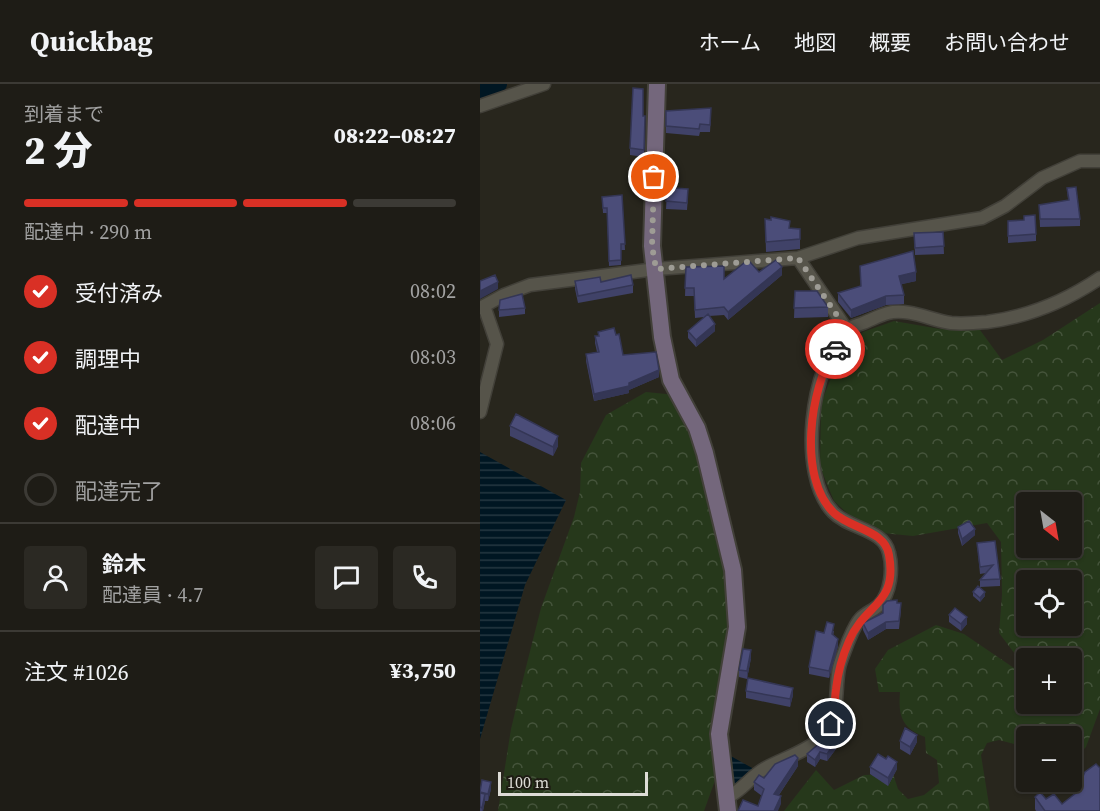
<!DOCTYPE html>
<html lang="ja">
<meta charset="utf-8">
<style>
body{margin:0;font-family:"Source Serif 4","Noto Sans JP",serif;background:#2b2923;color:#f1f3f6;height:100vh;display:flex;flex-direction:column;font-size:22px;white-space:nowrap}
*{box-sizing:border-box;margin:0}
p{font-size:20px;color:#a1a1a1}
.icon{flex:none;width:33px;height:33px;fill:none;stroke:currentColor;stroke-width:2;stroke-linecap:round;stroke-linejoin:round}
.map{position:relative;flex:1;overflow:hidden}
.drawer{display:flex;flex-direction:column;background:#1e1c16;width:480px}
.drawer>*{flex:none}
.needle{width:39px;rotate:149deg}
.controls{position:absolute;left:536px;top:408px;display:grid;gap:12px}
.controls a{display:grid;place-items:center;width:66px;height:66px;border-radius:6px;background:#1e1c16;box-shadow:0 2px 4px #0004,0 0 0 2px #3c3a35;font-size:30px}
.scale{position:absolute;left:18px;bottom:15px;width:150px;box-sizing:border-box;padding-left:6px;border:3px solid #dddcd6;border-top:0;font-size:16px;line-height:21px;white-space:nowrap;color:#dddcd6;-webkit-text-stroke:4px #1e1c14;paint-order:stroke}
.pin{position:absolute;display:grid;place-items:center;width:51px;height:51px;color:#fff;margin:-26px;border:3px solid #fff;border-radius:50%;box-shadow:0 2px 6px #0007}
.courier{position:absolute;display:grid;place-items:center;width:60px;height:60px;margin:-30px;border:4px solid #d93025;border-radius:50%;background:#fff;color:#222;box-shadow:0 2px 8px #0007}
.summary em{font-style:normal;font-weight:800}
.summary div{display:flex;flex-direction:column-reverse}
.summary{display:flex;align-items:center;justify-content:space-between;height:102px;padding:0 24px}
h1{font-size:39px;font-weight:800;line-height:45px}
.bar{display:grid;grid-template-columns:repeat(4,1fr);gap:9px 6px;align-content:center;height:72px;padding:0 24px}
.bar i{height:8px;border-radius:4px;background:#3c3a35}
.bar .active{background:#d93025}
.bar p{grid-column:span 4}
.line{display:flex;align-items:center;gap:15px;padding:0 24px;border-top:2px solid #3c3a35}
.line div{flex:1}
.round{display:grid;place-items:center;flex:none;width:63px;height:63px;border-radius:6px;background:#2b2923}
ol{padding:0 24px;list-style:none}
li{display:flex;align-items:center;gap:18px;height:66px}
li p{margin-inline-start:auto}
li .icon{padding:6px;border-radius:50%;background:#d93025;color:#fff;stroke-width:4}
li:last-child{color:#a1a1a1}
li i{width:33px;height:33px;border:3px solid #3c3a35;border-radius:50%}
header{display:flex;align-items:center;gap:36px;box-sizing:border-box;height:84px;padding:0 30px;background:#1e1c16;border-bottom:2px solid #3c3a35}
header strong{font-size:28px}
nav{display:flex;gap:33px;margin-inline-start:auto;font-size:21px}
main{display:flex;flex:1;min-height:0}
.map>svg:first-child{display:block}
.forest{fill:url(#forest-crowns);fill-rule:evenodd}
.water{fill:url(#water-rules)}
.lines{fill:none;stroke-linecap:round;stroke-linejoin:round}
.river{stroke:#001622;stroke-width:18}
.street-casing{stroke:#424039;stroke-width:15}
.secondary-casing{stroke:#424039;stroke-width:20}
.street{stroke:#56544a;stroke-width:12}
.secondary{stroke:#74677c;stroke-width:16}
.wall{fill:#404268}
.shaded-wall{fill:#343655}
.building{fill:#4b4d79;stroke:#343655;stroke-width:1.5}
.done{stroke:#9e9c95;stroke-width:6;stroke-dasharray:0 10.8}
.route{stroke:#d93025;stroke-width:8}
</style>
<header>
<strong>Quickbag</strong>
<nav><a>ホーム</a><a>地図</a><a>概要</a><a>お問い合わせ</a></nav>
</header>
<main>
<section class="drawer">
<div class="summary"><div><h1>2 分</h1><p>到着まで</p></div><em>08:22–08:27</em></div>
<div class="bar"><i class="active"></i><i class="active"></i><i class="active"></i><i></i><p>配達中 · 290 m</p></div>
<ol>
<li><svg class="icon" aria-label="check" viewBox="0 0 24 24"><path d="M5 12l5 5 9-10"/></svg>受付済み<p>08:02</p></li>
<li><svg class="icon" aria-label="check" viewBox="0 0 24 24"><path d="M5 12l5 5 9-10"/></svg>調理中<p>08:03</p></li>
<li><svg class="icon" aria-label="check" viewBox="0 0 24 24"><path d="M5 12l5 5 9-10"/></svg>配達中<p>08:06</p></li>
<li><i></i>配達完了</li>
</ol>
<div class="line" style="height:108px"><a class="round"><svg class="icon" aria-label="person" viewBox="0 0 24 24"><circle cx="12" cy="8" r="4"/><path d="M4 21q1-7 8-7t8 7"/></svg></a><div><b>鈴木</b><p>配達員 · 4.7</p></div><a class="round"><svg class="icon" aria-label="chat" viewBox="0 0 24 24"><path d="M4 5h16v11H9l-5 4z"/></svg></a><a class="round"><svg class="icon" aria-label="phone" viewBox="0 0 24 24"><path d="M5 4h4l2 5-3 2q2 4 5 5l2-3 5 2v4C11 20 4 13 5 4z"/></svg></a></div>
<div class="line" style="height:78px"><div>注文 #1026</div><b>¥3,750</b></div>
</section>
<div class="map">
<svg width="620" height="727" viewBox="0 0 620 727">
<defs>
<pattern id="forest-crowns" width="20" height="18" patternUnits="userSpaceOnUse" patternTransform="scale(1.5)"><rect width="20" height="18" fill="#26381b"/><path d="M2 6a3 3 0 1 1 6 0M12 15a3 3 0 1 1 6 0" fill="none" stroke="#45543b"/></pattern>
<pattern id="water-rules" width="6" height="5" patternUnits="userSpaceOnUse" patternTransform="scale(1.5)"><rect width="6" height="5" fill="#001622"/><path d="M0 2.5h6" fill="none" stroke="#253741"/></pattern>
</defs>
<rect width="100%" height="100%" fill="#28261d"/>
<path class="forest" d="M620,219v406l-14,38 -11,11 -4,-1v-21h-45v11l-27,-7 -12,3 -6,12 9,56h-206l32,-41 18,20 30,-15 29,-1 5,15 10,10 16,-4 15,-12 -2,-23 -11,-7 -1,-16c-23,-9 -27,-21 -25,-45h-21l-4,-23 13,-19 48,-25 28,9 50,34 7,-6 -22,-29 3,-38 -1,-53 -14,-19 -74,13 -31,-3 -22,-8 -26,-24 -14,-34 1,-64 19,-47 23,-24 31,-11 46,8 40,1 22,30 41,-20zM546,418h45v46h-45zM546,496h45v46h-45zM546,574h45v46h-45z
M166,308l30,3 28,59 24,112 3,66 -14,143 -13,36h-206l13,-82 14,-58 16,-63 33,-91 6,-25 1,-29 25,-48z"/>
<path class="water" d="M0,368l86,48 -41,85 -45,154z
M247,670l27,15 -22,21z"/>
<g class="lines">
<path class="river" d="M0,6l18,-6"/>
<defs>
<path id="street" d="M0,22l64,-22
M318,174l49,72
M0,224l24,-13 26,-10 126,-16 142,-11 60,-20 124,-20 23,-12 37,-28 38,-17h20
M0,328l17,-68 -13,-38
M248,713c15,-7 22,-20 36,-28 17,-10 40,-16 56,-30 21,-18 14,-46 19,-71 2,-9 6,-17 9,-26 3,-7 7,-18 13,-24 5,-5 13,-8 18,-13 12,-12 14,-37 10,-52 -5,-24 -40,-24 -56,-41 -36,-37 -23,-147 14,-182 3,-3 11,-5 16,-7 8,-3 17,-8 25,-10 20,-5 43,7 63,10 11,1 25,0 36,-1 40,-5 79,-21 113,-44"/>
<path id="secondary" d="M177,0l-5,162 10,91 9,43 26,48 8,25 28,117 4,57 -18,107 9,77"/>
</defs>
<use href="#street" class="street-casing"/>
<use href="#secondary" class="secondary-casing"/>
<use href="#street" class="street"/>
<use href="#secondary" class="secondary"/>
</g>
<path class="wall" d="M186,27l45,5 -1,16h-10l-1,4 -33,-3z
M163,32h2l-1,41 -14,-2v-7z
M587,104l13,31v7l-40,1 -1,-22 29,-5z
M187,106l21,6 -1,14 -21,-1z
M142,111l3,55h-4v15l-12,1 -2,-53h-4l-1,-16z
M285,135l25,9 10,1v20l-34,3z
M544,136l12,14v7l-28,2v-7z
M463,148l1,22 -29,1 -1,-22z
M380,182l56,15 -15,3 3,11v9l-18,1 -35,13 -13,-16v-9l23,-7z
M206,183l38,12 35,-7 23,3 -54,45 -4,-5 -15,1 6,15 -19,16 -8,-9v-7l16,-14 -9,1 -1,-22h-9z
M95,197l26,1 32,3v8l-55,10 -3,-14z
M315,207l33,16v10l-34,1z
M45,224v6l-26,3v-7z
M118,248l18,3 7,20 36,22 -30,13v3l-35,8 -8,-40v-7l11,-2 -2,-9v-7h3z
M30,342l48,20 -5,10 -43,-20z
M478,443l17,8 -13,11 -4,-13z
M497,459l23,36v7l-20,1v-7l6,-7 -6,1z
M493,508l12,4 -5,6 -7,-6z
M417,519l4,7 -2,19h-13l-18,11 -5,-10v-7l20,-10z
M469,531l18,9 -6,7 -12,-9z
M354,547l-1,5 5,10 -9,32 -20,-4v-7l15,-34z
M271,574l-4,21 -8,-2v-7z
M266,607l47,4 -3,12 -44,-9z
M420,657l17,1 -7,13 -10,-6z
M356,665l-9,12 -7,-2 -5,8 -8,-5v-8z
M406,675l11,10 -9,17 -18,-12v-7z
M318,682l-19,29 2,9 -23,2 4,-10 -8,-6v-8z
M599,701l21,26h-64l-1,-2v-12l27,7 17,-13z
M0,704l11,1 -3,12h-3l-2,10h-3z"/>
<path class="shaded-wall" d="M302,183v8l-54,45v-8z
M436,188v9l-17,4v-9z
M18,198v7l-18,10v-8z
M406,212v9l-35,13v-8z
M235,240v7l-19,16v-7z
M179,286v7l-30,13v3l-35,8v-7l35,-11z
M78,352v10l-5,10v-9z
M495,445v6l-13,11v-7z
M505,508v4l-5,6v-4z
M487,533v7l-6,7v-7z
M406,538v7l-18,11v-7z
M358,555v7l-9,32v-7z
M271,566v8l-4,21v-8z
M313,604v7l-3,12v-8z
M437,651v7l-7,13v-8z
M356,657v8l-9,12v-7z
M340,668v7l-5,8v-7z
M318,674v8l-24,36v-8z
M417,678v7l-9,17v-8z
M11,698v7l-3,12v-7z
M5,710v7l-2,10h-1z
M301,712v8l-3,7h-4z"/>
<path class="building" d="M153,4l10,1v27h2l-1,34 -14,-2z
M231,24l-1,17 -10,-1 -1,5 -33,-3v-15z
M596,103l4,32h-40l-1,-14 30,-5 -2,-12z
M193,104l15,1 -1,14 -21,-2 1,-11h5z
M142,111l3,49h-4v16l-12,1 -2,-53h-4l-1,-11z
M555,131l1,19 -28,2v-15l16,-1v-4z
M291,133l19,4 -1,7 11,1v10l-34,3 -1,-23 6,1z
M463,148l1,14 -29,2 -1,-15z
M433,167l3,21 -17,4 5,19 -18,1 -35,14 -13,-17 23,-7 -1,-20z
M296,176l6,7 -54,45 -4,-5 -29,3 -1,-22h-9l1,-21 38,-1v13l20,-16 6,-1 9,10z
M15,191l3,7 -18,9v-10z
M151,191l2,10 -55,11 -3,-15 25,-4 1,5z
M315,207h22l11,16 -34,1z
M42,210l3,14 -26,2 1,-10z
M228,230l7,10 -19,16 -8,-9z
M134,244l2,7 3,-1 4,21 33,-3 3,18 -30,13v3l-35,8 -8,-40 13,-2 -4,-16h4l-1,-4z
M36,330l42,22 -5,11 -43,-21z
M489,437l6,8 -13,10 -4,-12z
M515,457l5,38 -20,1 13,-15 -13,2 -3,-24z
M498,502l7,6 -5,6 -7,-6z
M417,516v3h4l-2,18 -13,1 -18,11 -5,-10 20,-10v-8l4,-4z
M475,524l12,9 -6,7 -12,-9z
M347,538l7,2 -2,10 6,5 -9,32 -20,-4 7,-36 8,2z
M263,565l8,1 -4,21 -8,-1z
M268,594l45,10 -3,11 -44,-8z
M425,644l12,7 -7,12 -10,-6z
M348,652l8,5 -9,13 -7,-2 -5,8 -8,-6z
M398,670l8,5 2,-3 9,6 -9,16 -18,-11z
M315,671l3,3 -24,36 7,2 -7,15h-36l5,-11 15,6 6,-17 -10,-7 5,-7 5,3 11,-14z
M616,680l4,4v43h-55l-10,-14 5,-5 6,7 8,-5 8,10 19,-15 -2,-4 6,-13z
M2,696l9,2 -3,12 -8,-2z
M0,709l5,1 -3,14 -2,-1z"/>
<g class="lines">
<path class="done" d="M174,93l-2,69 4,23 142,-11 49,72 -12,19"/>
<path class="route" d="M351,640c5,-13 3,-22 5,-35 2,-18 6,-32 13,-48 16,-38 49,-36 40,-86 -4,-25 -38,-26 -55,-42 -37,-35 -24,-125 1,-164"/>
</g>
</svg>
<div class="controls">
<a><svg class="needle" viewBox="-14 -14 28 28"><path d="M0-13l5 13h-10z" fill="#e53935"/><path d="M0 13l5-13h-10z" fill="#a1a1a1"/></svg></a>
<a><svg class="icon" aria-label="locate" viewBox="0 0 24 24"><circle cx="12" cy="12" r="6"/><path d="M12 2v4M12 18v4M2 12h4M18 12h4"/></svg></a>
<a>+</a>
<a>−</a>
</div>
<div class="scale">100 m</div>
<div class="pin" style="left:174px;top:93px;background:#ea580c"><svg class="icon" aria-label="bag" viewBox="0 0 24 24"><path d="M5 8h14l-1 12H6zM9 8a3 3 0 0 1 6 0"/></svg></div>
<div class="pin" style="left:351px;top:640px;background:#1f2937"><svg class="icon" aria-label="home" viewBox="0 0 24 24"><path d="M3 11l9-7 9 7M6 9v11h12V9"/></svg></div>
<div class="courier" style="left:355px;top:265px"><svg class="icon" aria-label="car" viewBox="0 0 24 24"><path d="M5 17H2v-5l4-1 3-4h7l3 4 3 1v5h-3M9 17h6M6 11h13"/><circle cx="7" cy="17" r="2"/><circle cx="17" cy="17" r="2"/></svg></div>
</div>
</main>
